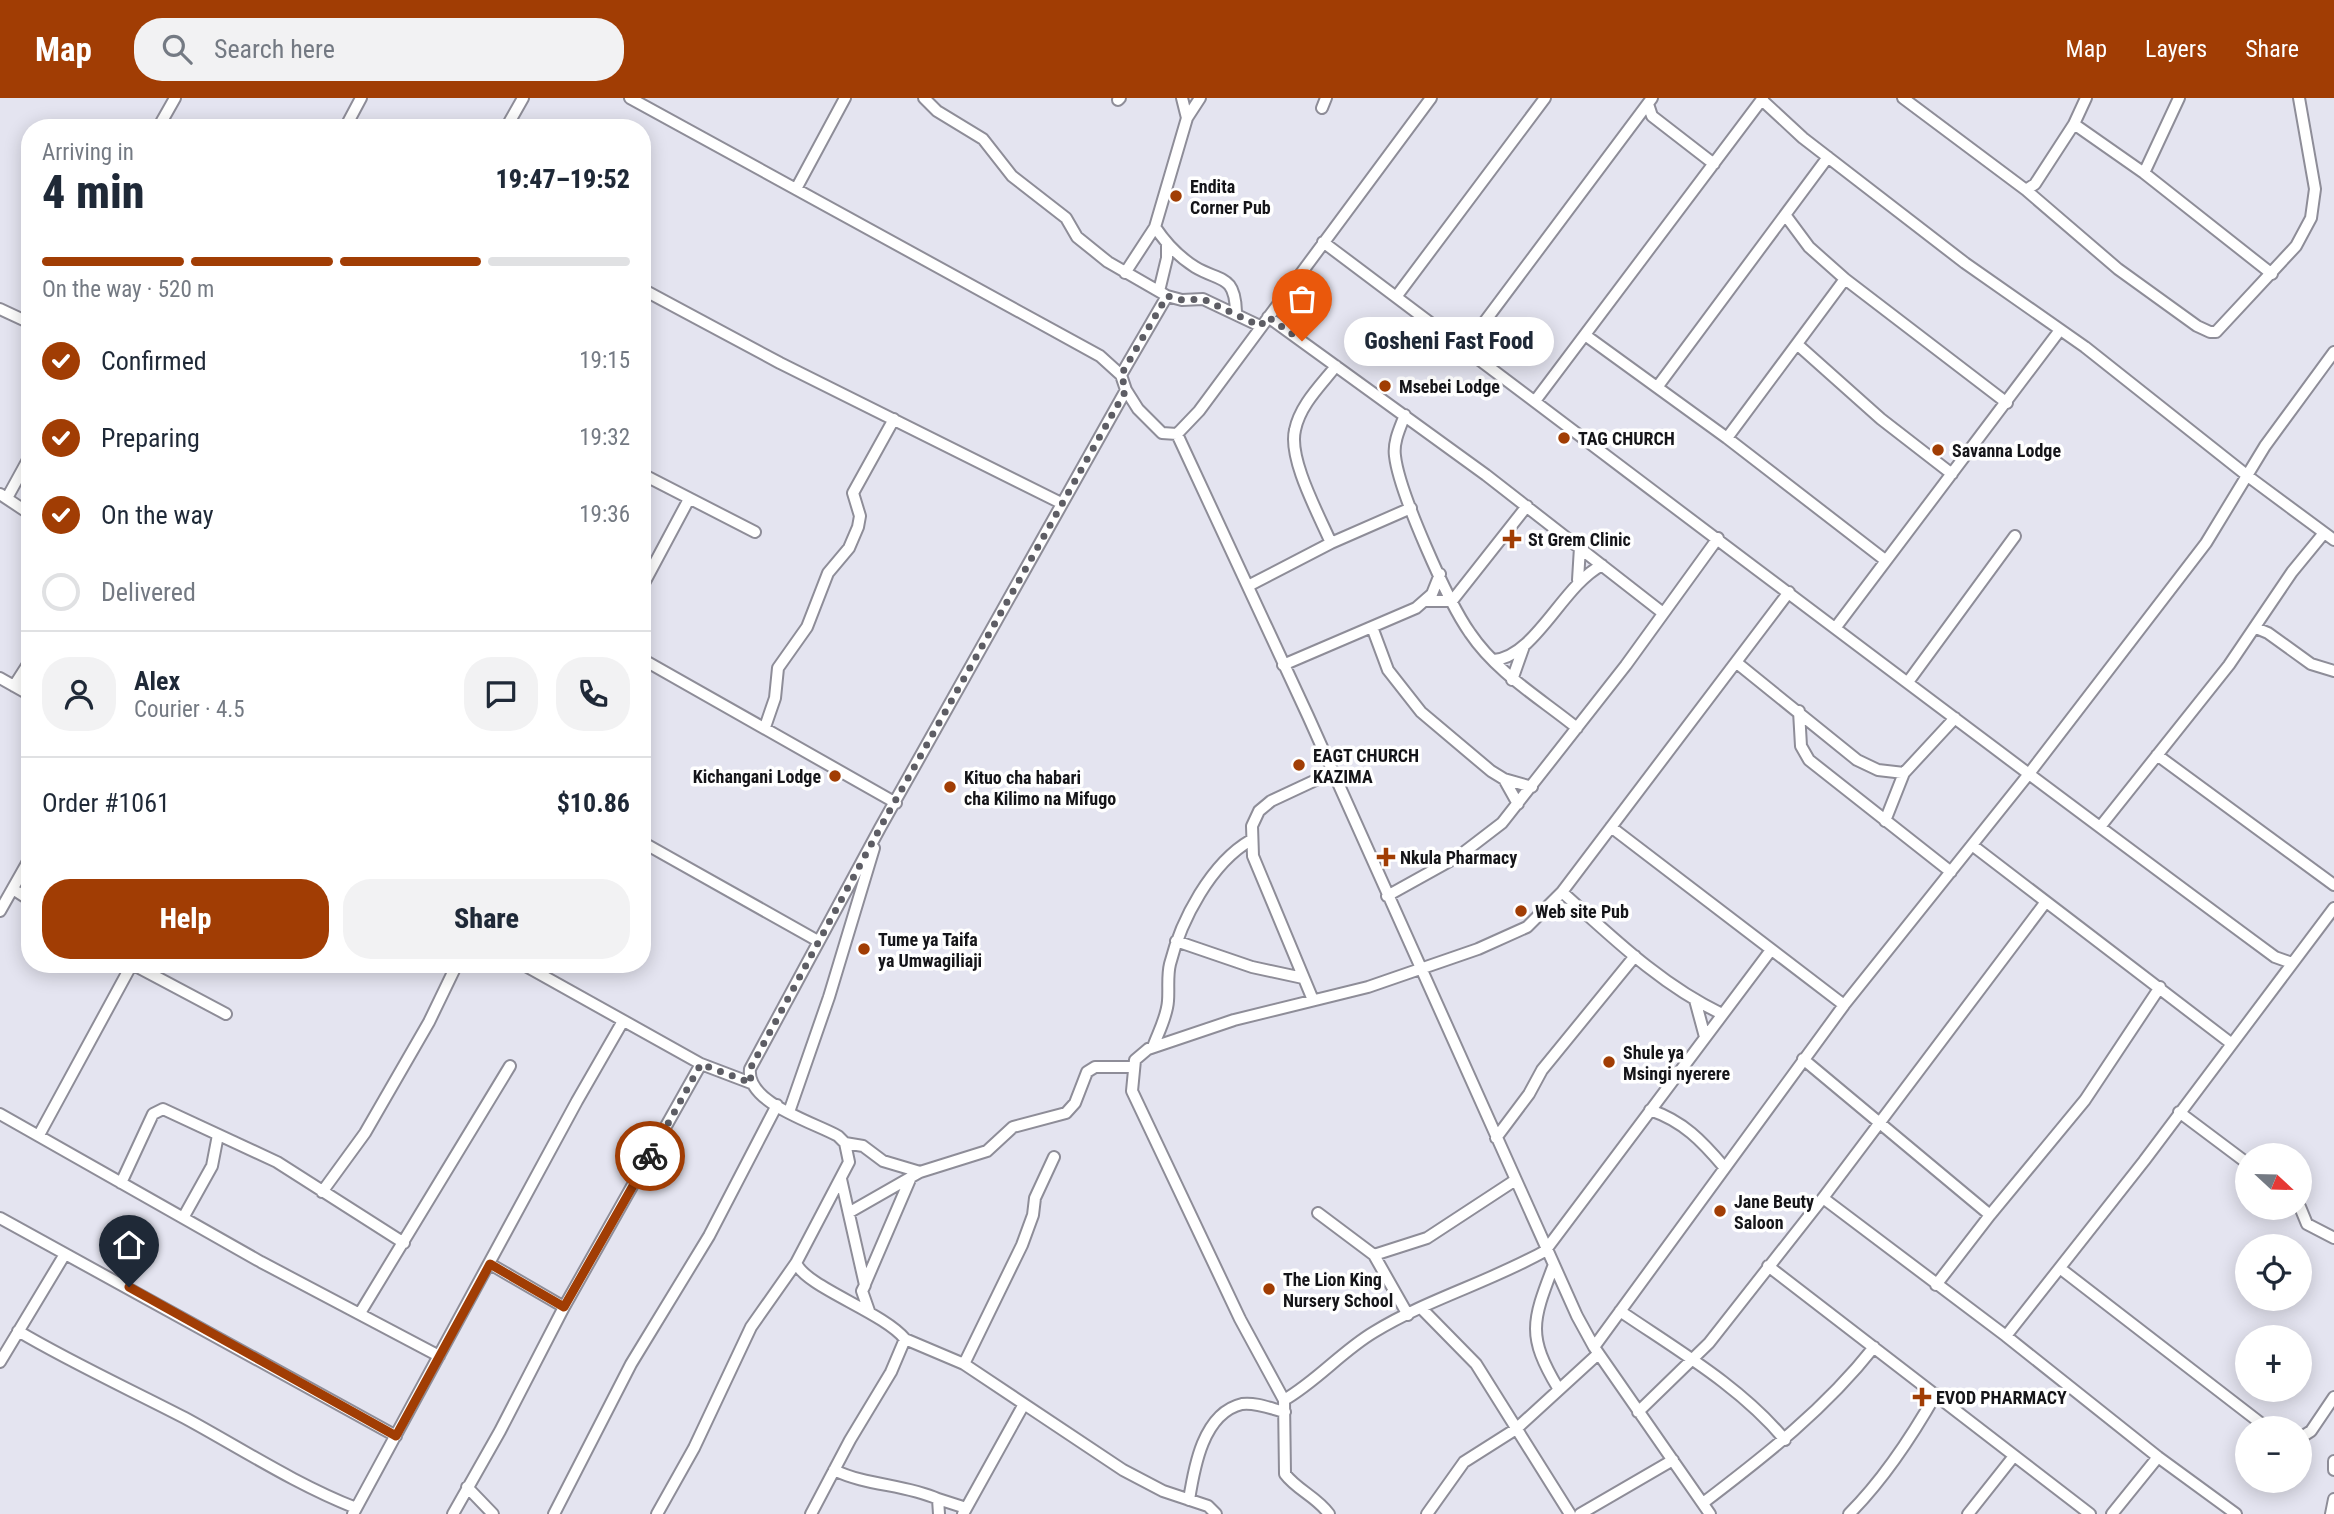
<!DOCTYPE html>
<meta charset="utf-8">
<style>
body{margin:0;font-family:"Roboto Condensed",sans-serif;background:#f2f2f3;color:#1f2937;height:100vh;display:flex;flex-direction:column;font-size:26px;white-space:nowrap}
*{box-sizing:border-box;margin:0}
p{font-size:23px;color:#747a83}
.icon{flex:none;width:38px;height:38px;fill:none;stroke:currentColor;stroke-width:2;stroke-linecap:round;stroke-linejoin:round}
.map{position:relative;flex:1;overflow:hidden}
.details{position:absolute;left:21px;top:21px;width:630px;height:854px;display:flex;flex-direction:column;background:#fff;border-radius:28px;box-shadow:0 4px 18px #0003}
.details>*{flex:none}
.needle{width:46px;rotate:112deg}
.buttons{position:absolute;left:2235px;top:1045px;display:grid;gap:14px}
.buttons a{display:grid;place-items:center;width:77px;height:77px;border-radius:50%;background:#fff;box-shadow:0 4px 18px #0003;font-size:35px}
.pin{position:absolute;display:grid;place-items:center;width:60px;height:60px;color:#fff;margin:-72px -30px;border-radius:50% 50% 50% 0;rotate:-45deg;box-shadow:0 0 7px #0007}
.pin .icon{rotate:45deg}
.courier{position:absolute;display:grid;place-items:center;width:70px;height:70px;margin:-35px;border:5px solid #a13d04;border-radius:50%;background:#fff;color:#222;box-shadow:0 2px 9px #0007}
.bubble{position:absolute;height:49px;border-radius:24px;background:#fff;box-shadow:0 4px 18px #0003;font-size:23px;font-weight:800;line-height:49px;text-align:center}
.summary em{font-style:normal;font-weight:800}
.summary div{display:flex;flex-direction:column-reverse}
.summary{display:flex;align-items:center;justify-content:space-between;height:119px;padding:0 21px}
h1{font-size:46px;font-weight:800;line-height:52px}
.bar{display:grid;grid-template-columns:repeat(4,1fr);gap:10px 7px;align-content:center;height:84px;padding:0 21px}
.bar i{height:9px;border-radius:5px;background:#e0e1e3}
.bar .on{background:#a13d04}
.bar p{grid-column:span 4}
.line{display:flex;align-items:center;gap:18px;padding:0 21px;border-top:2px solid #e0e1e3}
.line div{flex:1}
.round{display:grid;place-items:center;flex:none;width:74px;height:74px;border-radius:28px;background:#f2f2f3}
ol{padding:0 21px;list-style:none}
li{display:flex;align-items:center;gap:21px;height:77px}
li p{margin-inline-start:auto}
li .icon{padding:7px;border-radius:50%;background:#a13d04;color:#fff;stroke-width:4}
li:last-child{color:#747a83}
li i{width:38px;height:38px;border:4px solid #e0e1e3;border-radius:50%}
.action{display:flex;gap:14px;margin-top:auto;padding:14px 21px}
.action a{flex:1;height:80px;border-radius:28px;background:#a13d04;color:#fff;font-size:28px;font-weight:800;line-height:80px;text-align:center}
.action a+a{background:#f2f2f3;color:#1f2937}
header{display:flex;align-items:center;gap:42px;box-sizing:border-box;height:98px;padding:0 35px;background:#a13d04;color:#fff}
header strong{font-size:33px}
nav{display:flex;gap:38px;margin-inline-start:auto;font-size:24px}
.search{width:490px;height:63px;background:#f2f2f3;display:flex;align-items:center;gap:18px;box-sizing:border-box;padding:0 24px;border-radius:28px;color:#747a83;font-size:26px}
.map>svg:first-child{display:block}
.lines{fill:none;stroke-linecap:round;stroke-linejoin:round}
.minor-casing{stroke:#8e8d98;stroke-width:14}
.minor{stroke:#fff;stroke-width:10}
.done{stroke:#5d5d64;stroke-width:7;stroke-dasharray:0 12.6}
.route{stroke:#a13d04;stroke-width:9}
.poi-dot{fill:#a13d04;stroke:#fff;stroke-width:2.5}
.labels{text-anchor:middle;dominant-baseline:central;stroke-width:7;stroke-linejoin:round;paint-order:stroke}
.poi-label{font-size:18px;font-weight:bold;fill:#151519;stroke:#fff;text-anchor:start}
</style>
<header>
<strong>Map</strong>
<div class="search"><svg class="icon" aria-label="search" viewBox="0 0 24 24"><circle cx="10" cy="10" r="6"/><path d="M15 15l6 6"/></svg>Search here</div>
<nav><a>Map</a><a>Layers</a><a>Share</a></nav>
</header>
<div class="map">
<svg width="2334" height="1416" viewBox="0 0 2334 1416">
<rect width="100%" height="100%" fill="#e4e4f0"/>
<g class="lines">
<defs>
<path id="minor" d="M630,0l470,258 21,19 5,15 12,19 24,24 15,1 22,-23 232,-313
M924,0l13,13 46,28 29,37 54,42 11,19 31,25 59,34 15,4 21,-1 57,27
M1182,0l5,20
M1903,0l123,92 9,-6 39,-60 12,-26
M1118,2l2,-2
M1762,2l41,38 162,125 120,84 164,130 85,63
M1648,6l4,12 62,48
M1322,10l4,-10
M2074,26l70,49 128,101
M158,30l17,-30
M345,30l16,-30
M506,30l17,-30
M2144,75l35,-75
M796,91l49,-91
M2026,92l92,79 79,57 13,6h6l80,-86 15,-28 4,-29 -16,-91
M1786,118l23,31 36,32 162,124
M1155,129c10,15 24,30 40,40 25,15 40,7 41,45
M1323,144c318,239 633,480 952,715l17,6
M1125,175l30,-46 32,-109 13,-20
M642,191l138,74 281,140
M1159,193l8,-33v-15
M1396,199l149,-199
M0,211l30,14
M1268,219l218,158 177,138
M1585,237l142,103 158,122
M1798,247l83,74 71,55
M1465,250l187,-250
M1121,277l46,-79
M1658,288l170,-229
M1535,303l228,-303
M1405,317c-5,13 -12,27 -10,41 4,36 53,146 75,177 27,40 70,65 107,95
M1177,336l131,282 269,600 17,31 116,167
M1727,340l118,-159
M642,376l113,58
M0,396l30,20
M7,400l23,-42
M1331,445c-12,-28 -43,-84 -36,-113 5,-25 26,-45 41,-64
M1578,482l2,-33
M1248,488l83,-43 80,-35
M642,489l47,-88
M1427,503h25l75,-95
M1372,529l16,43 33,42 70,59 13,8 28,8
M1836,529l224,-297
M2256,530l12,5 43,31 23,7
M642,561l254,144
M1494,562c42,-4 68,-74 108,-95
M1737,565l120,97 21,10 26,3
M1283,567l133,-57 16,-14 8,-20
M0,580l30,17
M1512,582l12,-34
M1908,584l107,-146
M14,588l16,-25
M1799,613l2,35 8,14 142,112
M765,629l10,-29 3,-30 29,-41 21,-54 21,-25 9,-21 2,-11 -7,-23 41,-74
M2157,657l177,130
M1504,681l14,25
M1885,723l19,-48 51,-55
M1611,729l233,178
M2100,729l129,-162 63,-93 32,-39
M642,744l176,99
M1972,747l260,199
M13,791l17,11
M1562,794c50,45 99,93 160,122
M1387,798l72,-40 43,-33 124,-158 92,-127
M1551,808l31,6
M0,813l30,-53
M1176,843l76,26 51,11
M132,866l94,50
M522,866l179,100 50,19
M1313,902l-60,-144 -1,-30 7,-15 12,-10 62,-29
M1695,902l10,37
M1153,949c5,-14 14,-30 15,-46 1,-12 -1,-25 2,-37 11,-44 41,-101 81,-124
M1803,961l187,156
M1650,1012c33,11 52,31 74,57
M789,1014l40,-115 45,-149
M2179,1014l68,51
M0,1016l261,148 178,94
M39,1037l93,-171
M1496,1040l33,-44 13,-24 93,-114
M845,1045l18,3 20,15 37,11
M841,1081l24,106 -3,6 7,20
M121,1085l32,-69 10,-5 114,53 127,81
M322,1094l43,-59 64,-111 28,-58
M1823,1100l183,138 152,121 78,57
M2300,1109l7,17 27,14
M850,1114l70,-40 67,-21 26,-24 53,-14 9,-10 12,-31 8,-5h37
M1318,1115l56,42 34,60
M0,1120l396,218
M183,1120l29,-52 6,-31
M1374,1157l53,-17 87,-57
M796,1165c10,24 87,49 109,76l-14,33 -41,68 -39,74
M490,1166l74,43
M1768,1168l322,248
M1553,1169c-21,55 -26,69 5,121
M2061,1171l206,159
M865,1186l46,-107
M1936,1187l54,-70 95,-115 75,-113
M1422,1211l54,55 94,150
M1620,1213c57,39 120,75 165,129
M360,1215l150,-247
M18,1233c54,32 111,58 167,87 57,31 110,66 171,90
M2006,1238l138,-175 190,-253
M905,1241l59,25 159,106 40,21 45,15 8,8
M1594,1249l250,-342 184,-230 178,-232 59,-97 69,-94
M0,1264l65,-108
M964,1266l58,-119 11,-30 2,-17 19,-41
M1284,1302c33,-19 58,-49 90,-68 54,-33 116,-50 171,-81l226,-301
M1638,1314l71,-69 114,-145 222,-295
M2300,1340l11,-7 23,-34
M2334,1363v9
M834,1372c33,16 70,14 104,29l1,15
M467,1389l26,27
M938,1401l28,9
M1189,1402c5,-32 14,-87 53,-96 14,-2 30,5 43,8
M1703,1405c63,-48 122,-94 171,-156
M353,1416l224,-413 46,-80
M453,1416l47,-83 64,-124 137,-243
M554,1416l77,-150 78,-128 68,-131
M657,1416l37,-66 57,-121 45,-64 53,-101 -4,-19 -7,-7c-25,-14 -92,-33 -88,-67l130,-241 246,-438
M963,1416l61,-110
M1329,1416c-12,-17 -32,-24 -44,-40l-1,-74 -44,-81 -108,-228 3,-31 13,-11 86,-29 134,-33 110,-38 49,-22 35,-35 227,-300
M1427,1416l37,-52 52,-33 82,-75
M1580,1416l93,-54
M1849,1416c35,-35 62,-76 87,-120
M1968,1416l46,-58
M2112,1416l46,-57
M2331,1416l3,-15"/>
</defs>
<use href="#minor" class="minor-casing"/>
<use href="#minor" class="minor"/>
</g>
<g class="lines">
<path class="done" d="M650,1058l51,-92 50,19 -1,-14 130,-241 246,-438 -5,-15 46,-79 15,4 21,-1 57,27 8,-9 34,24"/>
<path class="route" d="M129,1189l267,149 94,-172 74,43 86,-151"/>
</g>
<g class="poi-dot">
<circle cx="1176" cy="98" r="7"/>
<circle cx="1385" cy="288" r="7"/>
<circle cx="1564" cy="340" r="7"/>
<circle cx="1938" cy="352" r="7"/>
<path d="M1508.5 430.5h7v7h7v7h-7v7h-7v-7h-7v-7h7z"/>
<circle cx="1299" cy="667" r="7"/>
<circle cx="835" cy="678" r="7"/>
<circle cx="950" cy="689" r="7"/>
<path d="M1382.5 748.5h7v7h7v7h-7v7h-7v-7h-7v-7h7z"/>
<circle cx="1521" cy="813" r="7"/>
<circle cx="864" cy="851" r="7"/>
<circle cx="1609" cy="964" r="7"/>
<circle cx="1720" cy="1113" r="7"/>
<circle cx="1269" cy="1191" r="7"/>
<path d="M1918.5 1288.5h7v7h7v7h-7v7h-7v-7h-7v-7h7z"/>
</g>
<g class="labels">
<g class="poi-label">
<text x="1190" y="88">Endita<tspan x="1190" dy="21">Corner Pub</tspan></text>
<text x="1399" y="288">Msebei Lodge</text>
<text x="1578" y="340">TAG CHURCH</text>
<text x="1952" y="352">Savanna Lodge</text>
<text x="1528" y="441">St Grem Clinic</text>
<text x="1313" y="657">EAGT CHURCH<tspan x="1313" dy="21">KAZIMA</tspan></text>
<text x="821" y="678" text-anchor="end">Kichangani Lodge</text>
<text x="964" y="679">Kituo cha habari<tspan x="964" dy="21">cha Kilimo na Mifugo</tspan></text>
<text x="1400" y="759">Nkula Pharmacy</text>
<text x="1535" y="813">Web site Pub</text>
<text x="878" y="841">Tume ya Taifa<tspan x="878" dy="21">ya Umwagiliaji</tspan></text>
<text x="1623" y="954">Shule ya<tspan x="1623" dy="21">Msingi nyerere</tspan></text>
<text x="1734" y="1103">Jane Beuty<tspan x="1734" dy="21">Saloon</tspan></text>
<text x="1283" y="1181">The Lion King<tspan x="1283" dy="21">Nursery School</tspan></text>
<text x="1936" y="1299">EVOD PHARMACY</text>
</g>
</g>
</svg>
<div class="buttons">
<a><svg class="needle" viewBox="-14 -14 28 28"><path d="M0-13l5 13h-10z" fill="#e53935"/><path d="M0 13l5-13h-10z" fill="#747a83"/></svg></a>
<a><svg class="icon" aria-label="locate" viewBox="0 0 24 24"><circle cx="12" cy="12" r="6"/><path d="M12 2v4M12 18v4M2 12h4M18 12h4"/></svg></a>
<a>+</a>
<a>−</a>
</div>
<div class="pin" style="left:1302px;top:243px;background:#ea580c"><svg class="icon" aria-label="bag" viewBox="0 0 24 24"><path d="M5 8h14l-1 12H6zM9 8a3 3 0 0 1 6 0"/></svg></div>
<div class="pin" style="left:129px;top:1189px;background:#1f2937"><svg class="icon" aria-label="home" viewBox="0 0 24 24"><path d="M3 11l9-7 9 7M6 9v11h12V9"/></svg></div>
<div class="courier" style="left:650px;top:1058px"><svg class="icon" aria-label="bike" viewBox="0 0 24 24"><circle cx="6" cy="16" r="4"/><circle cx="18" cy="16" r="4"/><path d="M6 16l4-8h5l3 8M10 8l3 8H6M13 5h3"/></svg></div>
<div class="bubble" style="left:1344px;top:219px;width:210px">Gosheni Fast Food</div>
<section class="details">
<div class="summary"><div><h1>4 min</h1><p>Arriving in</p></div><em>19:47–19:52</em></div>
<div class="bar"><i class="on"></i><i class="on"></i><i class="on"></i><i></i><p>On the way · 520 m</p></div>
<ol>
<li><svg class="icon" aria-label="check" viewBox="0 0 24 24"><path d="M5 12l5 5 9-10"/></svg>Confirmed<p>19:15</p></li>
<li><svg class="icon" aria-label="check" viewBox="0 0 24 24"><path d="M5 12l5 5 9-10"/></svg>Preparing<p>19:32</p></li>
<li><svg class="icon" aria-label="check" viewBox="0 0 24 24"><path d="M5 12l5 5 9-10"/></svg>On the way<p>19:36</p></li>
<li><i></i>Delivered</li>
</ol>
<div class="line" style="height:126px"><a class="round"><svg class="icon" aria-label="person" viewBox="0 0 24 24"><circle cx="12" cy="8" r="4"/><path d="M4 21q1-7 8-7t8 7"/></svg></a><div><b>Alex</b><p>Courier · 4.5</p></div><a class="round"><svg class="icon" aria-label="chat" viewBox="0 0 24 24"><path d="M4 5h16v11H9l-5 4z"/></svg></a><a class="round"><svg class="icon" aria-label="phone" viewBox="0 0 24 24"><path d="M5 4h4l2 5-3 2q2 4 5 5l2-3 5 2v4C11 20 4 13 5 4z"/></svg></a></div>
<div class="line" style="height:91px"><div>Order #1061</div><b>$10.86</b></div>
<div class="action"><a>Help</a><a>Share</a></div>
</section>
</div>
